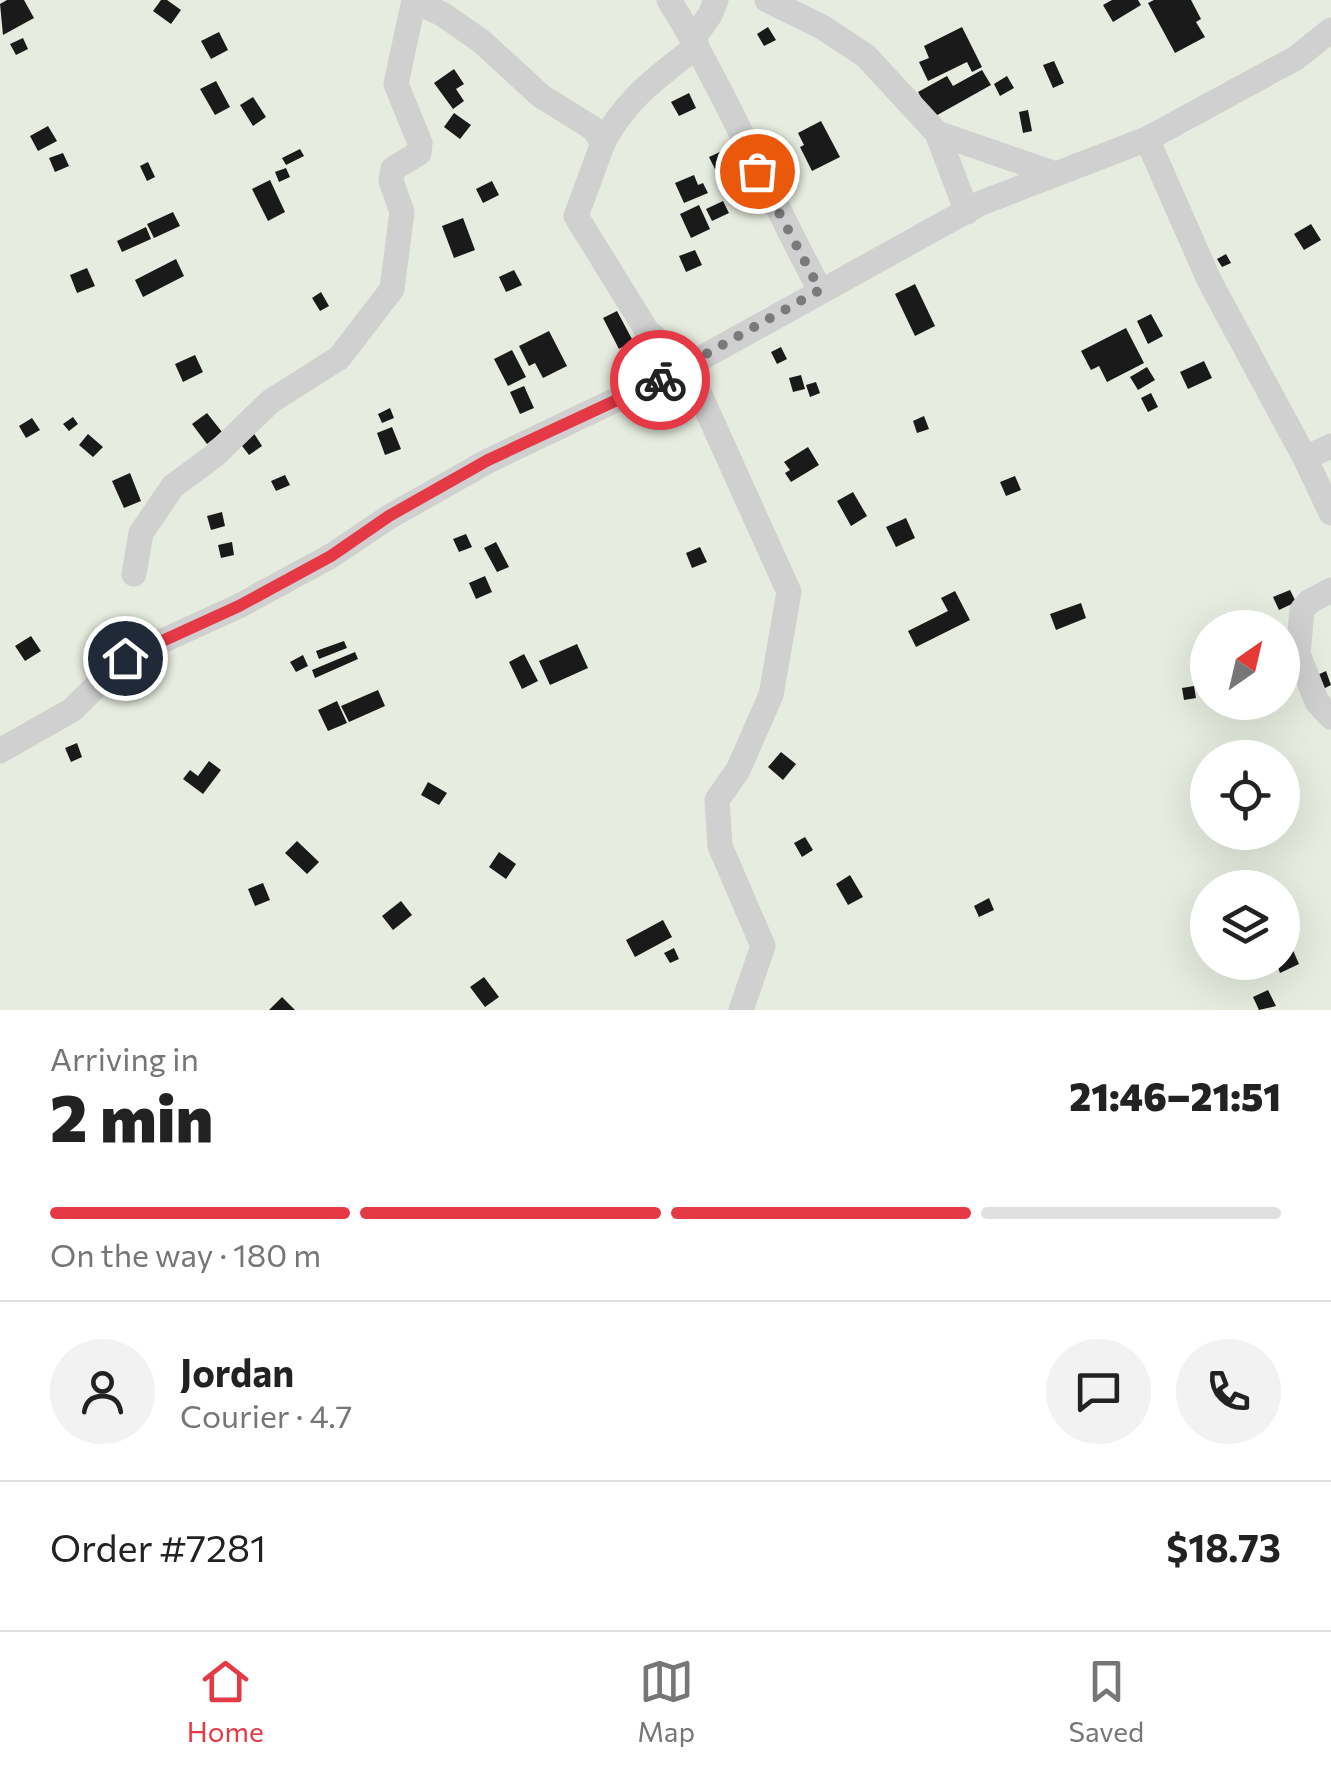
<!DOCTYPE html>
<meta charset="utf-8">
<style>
body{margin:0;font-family:Commissioner,sans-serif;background:#f2f2f2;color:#222;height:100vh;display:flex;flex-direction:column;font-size:38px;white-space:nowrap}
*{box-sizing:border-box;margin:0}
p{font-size:32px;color:#767676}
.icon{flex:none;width:55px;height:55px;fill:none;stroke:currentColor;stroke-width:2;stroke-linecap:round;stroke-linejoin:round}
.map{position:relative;height:1010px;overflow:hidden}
.details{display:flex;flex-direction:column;background:#fff;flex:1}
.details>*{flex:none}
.needle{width:65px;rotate:34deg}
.tools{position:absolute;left:1190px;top:610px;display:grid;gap:20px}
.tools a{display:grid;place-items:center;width:110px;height:110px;border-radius:50%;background:#fff;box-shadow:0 10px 40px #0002;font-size:50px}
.pin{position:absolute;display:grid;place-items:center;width:85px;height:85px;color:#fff;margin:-42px;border:5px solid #fff;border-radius:50%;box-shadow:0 2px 10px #0007}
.courier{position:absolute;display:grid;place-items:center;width:100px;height:100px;margin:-50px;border:8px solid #e63946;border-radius:50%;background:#fff;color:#222;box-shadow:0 2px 12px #0007}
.summary em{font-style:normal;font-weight:800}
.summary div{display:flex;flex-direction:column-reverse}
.summary{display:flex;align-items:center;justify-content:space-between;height:170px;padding:0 50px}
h1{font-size:65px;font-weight:800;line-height:75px}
.bar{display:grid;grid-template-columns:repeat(4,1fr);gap:15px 10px;align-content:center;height:120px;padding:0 50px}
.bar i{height:12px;border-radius:8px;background:#e0e0e0}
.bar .on{background:#e63946}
.bar p{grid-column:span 4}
.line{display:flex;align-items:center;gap:25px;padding:0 50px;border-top:2px solid #e0e0e0}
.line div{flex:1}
.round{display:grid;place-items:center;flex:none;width:105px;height:105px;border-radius:52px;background:#f2f2f2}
.dock{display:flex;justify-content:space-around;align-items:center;height:140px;border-top:2px solid #e0e0e0;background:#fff;font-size:28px;color:#767676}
.dock a{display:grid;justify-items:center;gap:5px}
.dock .on{color:#e63946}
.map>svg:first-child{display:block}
.green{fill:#e6ecdf;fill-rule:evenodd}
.building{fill:#1a1a1a}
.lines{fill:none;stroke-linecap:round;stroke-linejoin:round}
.minor{stroke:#d0d0d0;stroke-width:25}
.done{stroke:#7a7a7a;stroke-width:10;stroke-dasharray:0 18}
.route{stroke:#e63946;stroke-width:12}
</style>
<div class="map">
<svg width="1331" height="1010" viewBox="0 0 1331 1010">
<rect width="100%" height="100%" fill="#fff"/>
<path class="green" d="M0,0h1331v1010h-1331zM1208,628h74v74h-74zM1208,758h74v74h-74zM1208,888h74v74h-74z"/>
<path class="building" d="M7,0h17l10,18 -31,17 -3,-31z
M161,0h6l14,10 -10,14 -18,-13z
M1112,0h26l3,5 -28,17 -10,-17z
M1154,0h37l10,19 -5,3 9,15 -30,16 -27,-50z
M768,27l8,13 -12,6 -7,-12z
M962,27l20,40 -10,5 -5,-10 -39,19 -9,-19 10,-4 -5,-12z
M219,32l9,18 -17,9 -10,-18z
M23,38l5,11 -12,6 -6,-11z
M1054,61l10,22 -11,5 -10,-23z
M454,69l10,15 -8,5 8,12 -11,8 -19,-26z
M982,70l9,15 -59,33 -14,-26 29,-16 6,10z
M1007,76l7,12 -14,8 -6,-12z
M216,81l14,26 -15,8 -15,-26z
M689,93l7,15 -17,8 -8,-14z
M253,97l13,20 -13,9 -13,-21z
M1028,110l4,21 -9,2 -4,-21z
M454,113l17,12 -11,14 -16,-12z
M821,121l19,36 -28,14 -12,-24 4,-2 -6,-12z
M48,126l9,15 -19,10 -8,-15z
M300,149l4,7 -18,9 -4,-7z
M720,152l8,15 -11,6 -8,-16z
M63,153l6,13 -14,6 -6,-14z
M148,162l7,15 -8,4 -7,-15z
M286,168l4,9 -11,5 -4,-10z
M694,175l4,10 5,-2 5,10 -24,10 -9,-20z
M270,180l15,32 -17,9 -16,-32z
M492,181l7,14 -16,8 -7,-14z
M723,201l6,12 -17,8 -6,-12z
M699,205l11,24 -19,9 -11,-24z
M173,212l7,14 -26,12 -7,-14z
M463,218l12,32 -21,8 -12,-32z
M1311,224l10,16 -17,10 -10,-16z
M146,227l5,12 -29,13 -5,-11z
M695,250l7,15 -16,7 -7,-16z
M1226,254l5,9 -9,4 -5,-8z
M176,259l8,17 -41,21 -8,-17z
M87,268l8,18 -18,7 -7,-18z
M514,270l8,15 -16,7 -7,-15z
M915,284l20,42 -20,10 -20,-42z
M321,292l8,14 -9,5 -8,-13z
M617,311l16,30 -14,8 -16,-31z
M1151,314l12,22 -15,8 -11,-23z
M1126,328l18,35 -37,19 -8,-16 -8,4 -10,-19z
M549,331l18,35 -24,12 -8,-15 -6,3 -10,-20z
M781,347l6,12 -10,5 -6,-12z
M512,350l14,27 -18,9 -14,-27z
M195,355l8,17 -20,10 -8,-18z
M1204,361l8,17 -24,11 -8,-17z
M1147,367l8,13 -17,10 -8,-13z
M801,375l4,14 -12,3 -4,-14z
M816,382l4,11 -10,4 -4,-12z
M524,386l10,22 -14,6 -10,-22z
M1151,393l7,14 -10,5 -7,-14z
M390,408l4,10 -12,5 -4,-9z
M207,413l15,19 -15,12 -15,-20z
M924,416l5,13 -12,4 -4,-12z
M73,417l5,7 -9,7 -6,-7z
M32,418l8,12 -14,8 -7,-12z
M392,427l9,22 -16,6 -8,-22z
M253,432l9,14 -13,9 -10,-13z
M88,434l15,13 -10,10 -14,-12z
M808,447l11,18 -28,17 -6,-9 5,-3 -6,-8z
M130,473l11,28 -17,7 -12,-27z
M285,475l5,10 -14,6 -5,-10z
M1015,476l6,14 -15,6 -6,-14z
M853,492l14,24 -16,10 -14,-25z
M222,512l3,14 -14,4 -4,-14z
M906,518l9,20 -19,9 -10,-20z
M466,534l6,13 -13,5 -6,-13z
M232,542l2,13 -13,3 -3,-13z
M496,542l13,25 -12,5 -13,-24z
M700,547l7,15 -15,6 -6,-15z
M485,576l7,16 -16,7 -7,-16z
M1290,590l6,12 -17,8 -6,-13z
M955,591l15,29 -54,27 -8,-16 40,-20 -7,-13z
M1081,603l5,15 -30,12 -6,-16z
M31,636l10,15 -16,10 -10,-15z
M344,641l3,7 -28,11 -3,-8z
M577,644l11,24 -38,17 -11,-24z
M355,652l3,7 -43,19 -3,-8z
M524,654l14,27 -16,8 -13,-27z
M303,655l5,11 -12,6 -6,-10z
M1326,671l5,14 -14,7 -6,-14z
M1194,686l2,12 -12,2 -2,-12z
M378,690l7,16 -36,16 -8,-16z
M337,701l10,22 -19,8 -10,-21z
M77,743l5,14 -11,5 -6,-14z
M781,752l15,12 -13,16 -15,-13z
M209,761l12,9 -18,24 -20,-15 7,-9 8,6z
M428,782l19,11 -8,12 -18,-10z
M805,837l8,13 -11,7 -8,-14z
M297,841l22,21 -12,12 -22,-21z
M499,852l17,12 -10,15 -17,-12z
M850,875l13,22 -15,8 -12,-21z
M263,883l7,17 -15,6 -7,-17z
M989,898l5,12 -15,7 -5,-11z
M401,901l11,14 -19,15 -11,-14z
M663,920l9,17 -37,20 -9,-17z
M674,948l5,11 -9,4 -6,-10z
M1292,948l7,16 -19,9 -4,-11h6v-10z
M484,977l15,20 -14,10 -15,-20z
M1268,990l8,16 -17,4 -6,-13z
M282,997l13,13h-26z"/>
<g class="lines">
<path class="minor" d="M669,0c57,92 99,194 151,290
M767,0l55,27 44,29 71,77 30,79
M414,1l28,13 39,27 60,55 53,33 9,14 -27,73 71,115 40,35 102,226 -18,103 -33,75 -21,30 3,46 43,100 -22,64
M693,39l17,-24 6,-15
M937,133l119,41
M1147,139l62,141 96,178 26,55
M603,143c23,-45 55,-66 94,-97
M1305,458l26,-12
M134,574l7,-41 32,-47 41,-30 57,-55 68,-43 53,-69 10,-77 -11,-31 2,-12 26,-16 1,-10 -24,-59 18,-84
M1331,590l-22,12 -7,8 -4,44 19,48 14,15
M0,751l72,-41 53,-52 114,-52 92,-50 58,-39 99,-56 199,-95 294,-163 166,-64 149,-81 35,-28"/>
</g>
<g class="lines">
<path class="done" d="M660,380l160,-90 -63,-119"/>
<path class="route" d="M125,658l114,-52 92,-50 58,-40 99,-56 172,-80"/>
</g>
</svg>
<div class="tools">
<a><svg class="needle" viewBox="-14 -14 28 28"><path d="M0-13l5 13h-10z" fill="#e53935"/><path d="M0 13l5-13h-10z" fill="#767676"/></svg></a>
<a><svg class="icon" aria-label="locate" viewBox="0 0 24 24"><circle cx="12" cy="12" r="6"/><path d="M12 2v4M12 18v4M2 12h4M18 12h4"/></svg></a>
<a><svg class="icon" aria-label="layers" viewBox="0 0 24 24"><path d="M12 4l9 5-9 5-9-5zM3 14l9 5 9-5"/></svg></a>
</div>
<div class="pin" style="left:757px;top:171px;background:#ea580c"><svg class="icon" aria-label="bag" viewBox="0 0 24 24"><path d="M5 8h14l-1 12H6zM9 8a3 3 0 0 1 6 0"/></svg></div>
<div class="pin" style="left:125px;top:658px;background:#1f2937"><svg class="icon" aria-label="home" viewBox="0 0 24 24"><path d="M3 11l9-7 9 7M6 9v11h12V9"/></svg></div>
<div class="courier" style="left:660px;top:380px"><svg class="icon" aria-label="bike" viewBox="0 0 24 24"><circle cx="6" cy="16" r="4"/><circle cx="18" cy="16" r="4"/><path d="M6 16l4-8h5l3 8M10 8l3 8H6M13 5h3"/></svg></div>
</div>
<section class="details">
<div class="summary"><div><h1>2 min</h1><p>Arriving in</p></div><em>21:46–21:51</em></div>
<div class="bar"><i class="on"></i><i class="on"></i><i class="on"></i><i></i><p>On the way · 180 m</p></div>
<div class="line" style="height:180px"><a class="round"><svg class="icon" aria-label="person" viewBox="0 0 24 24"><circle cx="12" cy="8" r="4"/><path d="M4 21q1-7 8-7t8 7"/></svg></a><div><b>Jordan</b><p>Courier · 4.7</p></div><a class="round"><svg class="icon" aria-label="chat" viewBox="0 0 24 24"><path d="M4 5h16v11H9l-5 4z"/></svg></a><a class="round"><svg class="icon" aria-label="phone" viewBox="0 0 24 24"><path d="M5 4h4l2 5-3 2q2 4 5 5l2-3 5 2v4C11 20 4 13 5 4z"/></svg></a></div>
<div class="line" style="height:130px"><div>Order #7281</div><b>$18.73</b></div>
</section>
<nav class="dock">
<a class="on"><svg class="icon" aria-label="home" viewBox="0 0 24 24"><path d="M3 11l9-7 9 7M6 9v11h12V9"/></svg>Home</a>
<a><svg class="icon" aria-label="map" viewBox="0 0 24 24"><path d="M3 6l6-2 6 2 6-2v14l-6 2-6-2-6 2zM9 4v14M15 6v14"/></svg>Map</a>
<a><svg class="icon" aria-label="saved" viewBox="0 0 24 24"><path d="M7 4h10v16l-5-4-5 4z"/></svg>Saved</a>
</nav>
